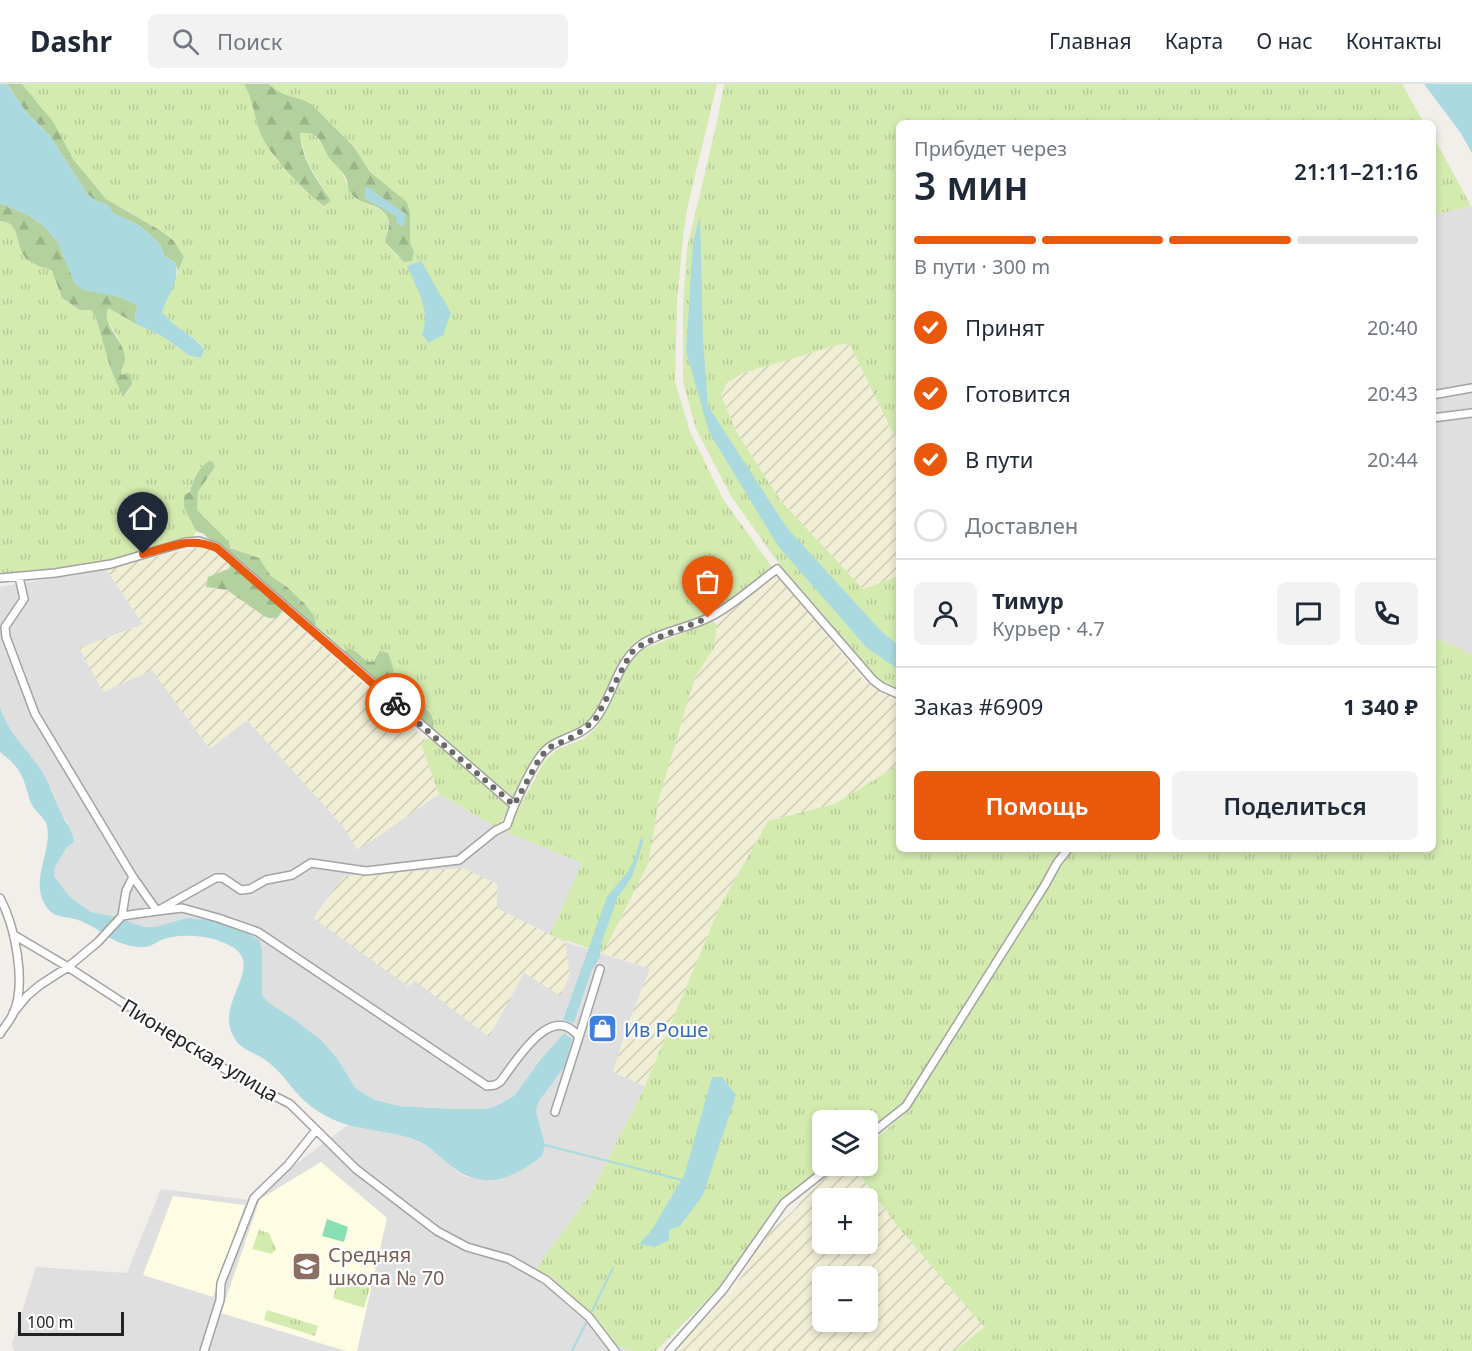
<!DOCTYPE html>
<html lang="ru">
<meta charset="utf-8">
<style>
body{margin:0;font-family:"Noto Sans",sans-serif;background:#f2f2f3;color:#1f2937;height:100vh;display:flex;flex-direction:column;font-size:22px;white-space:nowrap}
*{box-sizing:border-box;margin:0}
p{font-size:20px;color:#747a83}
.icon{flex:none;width:33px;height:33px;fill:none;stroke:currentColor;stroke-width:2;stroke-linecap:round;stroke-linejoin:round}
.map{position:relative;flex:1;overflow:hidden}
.details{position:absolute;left:896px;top:36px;width:540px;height:732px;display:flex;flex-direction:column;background:#fff;border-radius:9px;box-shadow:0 3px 9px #0003}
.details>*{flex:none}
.fabs{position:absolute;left:812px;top:1026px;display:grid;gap:12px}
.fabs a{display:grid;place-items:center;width:66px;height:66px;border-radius:9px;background:#fff;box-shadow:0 3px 9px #0003;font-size:30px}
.scale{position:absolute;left:18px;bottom:15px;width:106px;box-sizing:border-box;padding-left:6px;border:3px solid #222;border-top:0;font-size:16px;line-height:21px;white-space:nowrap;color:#222;-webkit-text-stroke:4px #fff;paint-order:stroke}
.pin{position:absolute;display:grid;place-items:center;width:51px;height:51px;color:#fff;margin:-62px -26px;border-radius:50% 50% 50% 0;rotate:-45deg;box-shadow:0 0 6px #0007}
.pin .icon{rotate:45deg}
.courier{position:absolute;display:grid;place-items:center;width:60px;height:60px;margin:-30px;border:4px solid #ea580c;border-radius:50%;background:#fff;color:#222;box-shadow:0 2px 8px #0007}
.head em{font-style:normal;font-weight:600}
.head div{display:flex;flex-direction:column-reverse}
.head{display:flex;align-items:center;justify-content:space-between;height:102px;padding:0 18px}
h1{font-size:39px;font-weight:600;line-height:45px}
.bar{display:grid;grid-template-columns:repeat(4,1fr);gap:9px 6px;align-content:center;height:72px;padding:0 18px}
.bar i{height:8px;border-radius:4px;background:#e0e1e3}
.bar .active{background:#ea580c}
.bar p{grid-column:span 4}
.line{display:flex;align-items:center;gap:15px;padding:0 18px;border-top:2px solid #e0e1e3}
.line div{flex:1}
.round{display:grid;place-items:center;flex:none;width:63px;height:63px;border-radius:9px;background:#f2f2f3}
ol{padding:0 18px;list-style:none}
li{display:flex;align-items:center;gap:18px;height:66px}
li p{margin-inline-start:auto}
li .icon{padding:6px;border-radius:50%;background:#ea580c;color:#fff;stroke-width:4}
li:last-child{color:#747a83}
li i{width:33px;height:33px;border:3px solid #e0e1e3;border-radius:50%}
.primary-button{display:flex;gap:12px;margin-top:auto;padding:12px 18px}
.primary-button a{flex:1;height:69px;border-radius:9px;background:#ea580c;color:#fff;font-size:24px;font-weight:600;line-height:69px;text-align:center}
.primary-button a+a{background:#f2f2f3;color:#1f2937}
header{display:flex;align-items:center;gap:36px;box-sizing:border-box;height:84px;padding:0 30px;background:#fff;border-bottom:2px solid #e0e1e3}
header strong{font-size:28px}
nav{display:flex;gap:33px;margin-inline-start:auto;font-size:21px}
.search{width:420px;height:54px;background:#f2f2f3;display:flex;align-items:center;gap:15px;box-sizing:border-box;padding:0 21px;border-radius:9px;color:#747a83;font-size:22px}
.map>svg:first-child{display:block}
.residential{fill:#e0dfdf}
.education{fill:#fffce4}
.farmland{fill:url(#farmland-furrows);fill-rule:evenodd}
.grass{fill:url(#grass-tufts)}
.forest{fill:url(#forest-firs)}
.pitch{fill:#88e0b2}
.water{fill:#aadadf}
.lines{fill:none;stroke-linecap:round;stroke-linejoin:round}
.stream{stroke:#aadadf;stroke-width:2}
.street-casing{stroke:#a3a3a3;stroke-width:10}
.street{stroke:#fff;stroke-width:7}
.done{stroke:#6b6968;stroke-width:6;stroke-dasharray:0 10.8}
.route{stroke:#ea580c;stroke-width:8}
.labels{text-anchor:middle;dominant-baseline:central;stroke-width:4.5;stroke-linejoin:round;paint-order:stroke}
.shop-label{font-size:20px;fill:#366cbe;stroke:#fff;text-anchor:start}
.street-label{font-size:20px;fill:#222;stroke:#fff}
.education-label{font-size:20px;fill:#785e54;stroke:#fff;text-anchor:start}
</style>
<header>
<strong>Dashr</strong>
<div class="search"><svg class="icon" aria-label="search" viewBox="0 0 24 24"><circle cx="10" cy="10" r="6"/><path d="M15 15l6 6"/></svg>Поиск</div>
<nav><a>Главная</a><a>Карта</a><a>О нас</a><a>Контакты</a></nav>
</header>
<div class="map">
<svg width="1472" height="1267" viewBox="0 0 1472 1267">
<defs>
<pattern id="farmland-furrows" width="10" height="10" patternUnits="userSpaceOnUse" patternTransform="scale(1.5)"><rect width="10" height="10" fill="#f0eed5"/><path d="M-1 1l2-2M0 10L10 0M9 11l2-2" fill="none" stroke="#ceccb7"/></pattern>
<pattern id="grass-tufts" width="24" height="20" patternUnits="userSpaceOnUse" patternTransform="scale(1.5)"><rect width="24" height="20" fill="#d4ebb0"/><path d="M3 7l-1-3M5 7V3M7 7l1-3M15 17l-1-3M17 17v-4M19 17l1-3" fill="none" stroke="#b6c997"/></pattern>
<pattern id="forest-firs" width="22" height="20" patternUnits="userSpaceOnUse" patternTransform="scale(1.5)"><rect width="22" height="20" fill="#b3d19e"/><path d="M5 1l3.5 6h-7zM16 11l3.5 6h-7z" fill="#9ab388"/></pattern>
</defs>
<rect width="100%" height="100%" fill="#f2eee9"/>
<path class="residential" d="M1472,122v450l-14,-9 -25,-9 -1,-423z
M106,485l37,55 -40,68 49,-22 57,78 38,-28 95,105 16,25 81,-56 59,34 85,35 -18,79 86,27 -23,55 -15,48 32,14 -54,107 -55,76 18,10 39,38 21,28 19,6h-619l-2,-7 24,-77 91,6 34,-84 87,11 101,-76 20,5 20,2 30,11 18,11 20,19 9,5 50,-5 19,-10 7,-28 -6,-23 3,-10 26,-35 -1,-33 -23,26 -27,37 -18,10 -10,3h-34l-53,-3 -24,-6 -19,-11 -19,-31 -15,-17 -53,-38 -7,-8v-45l-4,-10 -18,-11 -96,-2 -31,-11 -22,-4 -22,-16 -15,-20 1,-9 12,-20 1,-24 -7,-9 -8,-22 -11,-20 -34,-44 -8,-21v-120z"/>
<path class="education" d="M321,1078l66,56 -30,133h-11l-125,-38 39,-114z
M173,1112l72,9 -32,92 -70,-22z"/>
<path class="farmland" d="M841,260l9,1 48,98v133l-34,14 -84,-90 -44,-69 -15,-36 6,-12 16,-10z
M197,463l10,2 11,5 13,11 -8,7 -15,5 -2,8 10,5 13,1 39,27h9l6,-7 143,129 -5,4 18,50 -81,56 -16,-25 -95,-105 -37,29 -58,-79 -49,22 -24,-44 64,-24 -37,-55z
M770,491l9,2 85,104 23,13 11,3v64l-3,6 -60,37 -67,17 -48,85 -75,180 -32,-14 15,-48 22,-55 -47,-16 45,-89 11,-65 36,-122 19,-29 3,-23 10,-14z
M463,784l34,16v24l68,34 5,33 -10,21 -36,-23 -35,64 -74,-56 -7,5 -95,-68 31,-42z
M842,1082h12l44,61 87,101 -30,23h-281l60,-63 36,-56 23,-21 24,-29zM822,1114h45v46h-45zM822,1192h45v46h-45z"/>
<path class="grass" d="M22,0h222c10,17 10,36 18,53 8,18 45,59 62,69l7,-5c-14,-25 -28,-39 -31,-69l9,-1 6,4 22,31 5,5 8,22 6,5 29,14 4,7 -4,23 13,15 16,-5 -4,-10v-29l-3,-11 -37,-30 -16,-25 -43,-42c-14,-9 -30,-8 -42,-21h448l-30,125 -4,29 -6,66 -2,78 15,50 33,67 49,68 -51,41 -85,37 -42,77 -58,36 -38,70 -59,-34 -18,-50 11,-9 -10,-29 -18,-12 -7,-11 -3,-13 -20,-9 -4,1 -8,-3 -9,-9 -14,4 -27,-25 4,-5 -2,-8 -10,-13 -17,-16 -16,-11 -12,-18 -29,-10 -15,-20 -18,-18 1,-18 17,-24 -10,-5 -10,13 -11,31 12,24 -2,5 -76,25 -118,17v-357c22,1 17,25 28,38 6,8 18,6 24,13 5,5 3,12 6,17 4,13 20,22 33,20l5,9 14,49 12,29 4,-1 6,-11 -12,-12c0,-9 2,-21 0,-29 -3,-13 -18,-21 -12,-35l18,11 36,17 28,20 10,2 4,-10c-12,-14 -31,-21 -42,-36l22,-55 -11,-17 -12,-9 -55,-32 -33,-40 -33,-54 -11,-10z
M724,0h678l22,39h-526v320l-48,-98 -9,-1 -98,29 -16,10 -6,12 15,36 44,69 83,89 35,-13v114l-23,-12 -94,-111 -50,-71 -35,-67 -13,-47v-77l4,-57 30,-126z
M1432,50l39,72 -38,9z
M713,537l4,4 -3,23 -19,29 -36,122 -11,65 -45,89 -53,-18 32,-72 -76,-31 38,-70 12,-12 29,-12 12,-11 31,-63 13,-14z
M1433,554l25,9 14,9v695h-517l29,-24 -86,-100 -44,-61h13v-20l40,-34 142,-224 11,-23 14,-16h358z
M898,677v88h167l-10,10 -14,27 -137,217 -37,29v-12h-45v46h3l-46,37 -59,84 -64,64h-23l-19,-6 -21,-28 -39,-38 -18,-10 55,-76 54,-107 75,-180 48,-85 67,-17 60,-37z
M259,1146l10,3 7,16 -4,5 -20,-5z
M339,1194l31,10 -6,20 -31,-10z
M267,1226l51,16 -3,10 -51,-16z"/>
<path class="forest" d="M7,0h15l32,39 19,36 33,40 55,32 12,9 11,17 -6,14 -3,-9 -11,-6 -4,-12 -20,-18 -27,-13 -6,-8 -11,-4 -9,-7 -37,-58 -24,-24z
M244,0h25c12,13 28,12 42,20l43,43 16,25 37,30 3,11v29l4,10 -2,9 -8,1 -19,-20c1,-9 7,-18 2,-26 -7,-13 -29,-11 -38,-25 -2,-5 -1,-9 -3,-13 -3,-7 -10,-12 -15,-18 -10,-13 -9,-30 -31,-27 2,29 16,44 31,68l-7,5c-17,-11 -54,-51 -62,-69 -8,-17 -8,-36 -18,-53z
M0,119l30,13 15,11 12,14 18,42 8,6 38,8 17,9 -3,8 1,10 -28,-16c-7,17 16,32 17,50 0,4 -3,10 -4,14l1,3 6,-2 3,2 1,9 -8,12h-2l-12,-29 -14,-49 -5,-8h-11l-18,-12 -10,-27c-9,-5 -19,-5 -26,-13 -12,-13 -4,-36 -26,-37z
M209,377l4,1 2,5 -17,25 -1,18 32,32 1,6 29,10 12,18 16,11 17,16 10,13 2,8 -4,5 -28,-21 -7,10h-8l-5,-2 -37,-26 -21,-3 2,-10 20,-8 4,-6 -28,-29 -8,-3 -12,-24v-12l6,-3c3,-12 8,-24 19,-31z
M348,565c11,1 13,11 22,13l4,-1 6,-10 8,2c6,12 5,25 12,36 14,21 40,14 32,46l-93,-81z"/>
<path class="pitch" d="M327,1135l21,8 -4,15 -22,-6z"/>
<path class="water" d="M0,0h7l19,28 24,24 37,58 9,7 11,3 6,9 27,13 20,18 4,12 11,6c6,18 -7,32 -13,50 11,15 30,22 42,37l-3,9 -11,-2 -28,-20 -26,-12 -1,-10 3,-8 -17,-9 -38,-7 -8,-7 -18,-42 -12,-14 -15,-11 -30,-13z
M1424,0h48v69l-12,-21z
M366,102l40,28 -2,12 -7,-2 -1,-8 -32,-18z
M700,131l3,123 5,68 79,122 94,103 17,14v24l-31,-21 -89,-102 -69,-114 -23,-81 7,-108z
M421,177l30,52 -8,22 -14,8 -7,-8c9,-25 -5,-46 -15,-69z
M0,623c10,29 25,39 41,63 9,14 13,28 20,43 5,11 11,16 13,29l-7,5 -12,20 -1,9 15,20 22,16 22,4 31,11h11l32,-9 33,3 20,8 19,11 3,10v45l7,8 26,17 27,21 15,17 19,31 19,11 24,6 53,3h34l10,-3 18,-10 27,-37 23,-26 8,6 -7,27 -26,35 -3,10 9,34 -3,11c-15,12 -37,26 -57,24 -33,-3 -39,-24 -65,-38 -28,-13 -60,-10 -88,-23 -13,-6 -27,-16 -36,-27 -9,-10 -17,-22 -28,-30 -10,-9 -26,-11 -33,-23 -23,-33 29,-71 -1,-91 -18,-12 -46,-15 -67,-10 -11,3 -16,11 -29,9 -27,-3 -34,-16 -57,-26 -11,-5 -25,-2 -33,-12 -18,-23 -1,-49 0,-74 0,-18 -9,-18 -16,-30 -3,-5 -4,-13 -6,-18 -5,-17 -12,-24 -26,-35z
M642,751l1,7 -11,35 -14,20 -17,47 -1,13 -9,15 -17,51 -11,-3 44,-123 21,-26 6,-11z
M712,993h10l14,18 -33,100 -23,31 -11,4v10l-14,7 -16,-3 12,-13 33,-55z"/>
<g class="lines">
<path class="stream" d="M545,1061l137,35
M592,1227l21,-43
M572,1267l14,-28"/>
<defs>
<path id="street" d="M1432,311l40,-7
M1432,334l40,-5
M19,493l5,22 -19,28 1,10 29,77 98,163 24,34 25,-3 36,10 40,14 229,154 8,-1 5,-3c16,-20 51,-82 79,-45l-24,75
M0,494l55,-5 56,-9 75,-22 13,-1 18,6 297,258
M0,814c15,28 27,86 13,116 -3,7 -9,13 -13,20
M122,832l35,-5 59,-33h7l18,12 9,-1 16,-9 26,-5 19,-12 55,8 93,-11 36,-29 12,-6c6,-18 26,-65 41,-77 14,-11 34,-12 46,-27 19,-23 22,-59 48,-77 20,-13 47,-16 68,-27 24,-12 45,-32 67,-48l96,111 9,7 16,7
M14,851l54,32 166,108 56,29 66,65 81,62 30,16 42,12 37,21 43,37 26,34
M13,929l14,-17 13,-11 28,-18 30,-25 24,-26 4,-25 7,-14
M579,953l21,-68
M867,1053l39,-31 139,-221 12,-22 11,-14
M204,1267l16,-51 1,-17 33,-85 34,-33 28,-35
M669,1267l54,-61 61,-87 47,-37"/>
</defs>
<use href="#street" class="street-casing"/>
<use href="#street" class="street"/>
</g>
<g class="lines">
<path class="done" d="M395,619l119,102 25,-46 9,-11 27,-12 20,-16 36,-67 13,-10 64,-25"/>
<path class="route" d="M143,470c27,-7 47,-18 74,-6l178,155"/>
</g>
<defs>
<symbol id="shop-square" viewBox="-11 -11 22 22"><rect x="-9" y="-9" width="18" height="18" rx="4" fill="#3f7fe0" stroke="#fff"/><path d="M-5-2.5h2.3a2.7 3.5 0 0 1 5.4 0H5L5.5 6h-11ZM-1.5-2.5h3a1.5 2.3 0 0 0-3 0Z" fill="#fff"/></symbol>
<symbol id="school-square" viewBox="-11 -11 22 22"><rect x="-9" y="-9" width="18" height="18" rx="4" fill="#8d6e63" stroke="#fff"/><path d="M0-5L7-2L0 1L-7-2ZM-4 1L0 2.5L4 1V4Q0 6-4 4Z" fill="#fff"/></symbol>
</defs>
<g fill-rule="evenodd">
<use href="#shop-square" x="586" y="928" width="33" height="33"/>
<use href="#school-square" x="290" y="1166" width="33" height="33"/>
</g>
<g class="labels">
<g class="shop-label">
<text x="624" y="945">Ив Роше</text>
</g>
<g class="street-label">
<text transform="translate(200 966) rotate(31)">Пионерская улица</text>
</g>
<g class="education-label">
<text x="328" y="1170">Средняя<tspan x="328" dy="23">школа № 70</tspan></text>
</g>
</g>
</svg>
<div class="fabs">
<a><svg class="icon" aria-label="layers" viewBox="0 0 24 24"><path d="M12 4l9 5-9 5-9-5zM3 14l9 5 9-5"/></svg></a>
<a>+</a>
<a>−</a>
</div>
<div class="scale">100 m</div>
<div class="pin" style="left:708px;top:534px;background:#ea580c"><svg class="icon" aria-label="bag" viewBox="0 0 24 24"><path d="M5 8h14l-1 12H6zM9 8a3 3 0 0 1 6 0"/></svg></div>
<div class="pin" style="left:143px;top:470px;background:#1f2937"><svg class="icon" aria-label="home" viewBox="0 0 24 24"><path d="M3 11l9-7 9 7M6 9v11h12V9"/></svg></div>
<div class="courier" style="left:395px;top:619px"><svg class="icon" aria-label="bike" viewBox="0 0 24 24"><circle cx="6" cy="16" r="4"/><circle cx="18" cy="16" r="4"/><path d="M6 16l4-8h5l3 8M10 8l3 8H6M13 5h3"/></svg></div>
<section class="details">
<div class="head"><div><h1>3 мин</h1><p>Прибудет через</p></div><em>21:11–21:16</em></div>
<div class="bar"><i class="active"></i><i class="active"></i><i class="active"></i><i></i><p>В пути · 300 m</p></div>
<ol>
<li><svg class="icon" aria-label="check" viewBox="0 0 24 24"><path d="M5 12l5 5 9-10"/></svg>Принят<p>20:40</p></li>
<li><svg class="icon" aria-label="check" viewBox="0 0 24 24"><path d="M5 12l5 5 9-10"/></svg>Готовится<p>20:43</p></li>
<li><svg class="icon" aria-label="check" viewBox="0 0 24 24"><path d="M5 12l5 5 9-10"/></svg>В пути<p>20:44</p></li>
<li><i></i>Доставлен</li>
</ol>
<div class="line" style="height:108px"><a class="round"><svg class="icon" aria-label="person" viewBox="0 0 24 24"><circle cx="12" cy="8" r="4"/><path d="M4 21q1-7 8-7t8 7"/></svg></a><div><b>Тимур</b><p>Курьер · 4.7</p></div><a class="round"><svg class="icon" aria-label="chat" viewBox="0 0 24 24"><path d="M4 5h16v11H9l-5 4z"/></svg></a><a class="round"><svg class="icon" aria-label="phone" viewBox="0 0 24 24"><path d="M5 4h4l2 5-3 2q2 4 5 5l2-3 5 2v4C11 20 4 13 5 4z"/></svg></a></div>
<div class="line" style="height:78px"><div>Заказ #6909</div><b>1 340 ₽</b></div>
<div class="primary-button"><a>Помощь</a><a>Поделиться</a></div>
</section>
</div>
